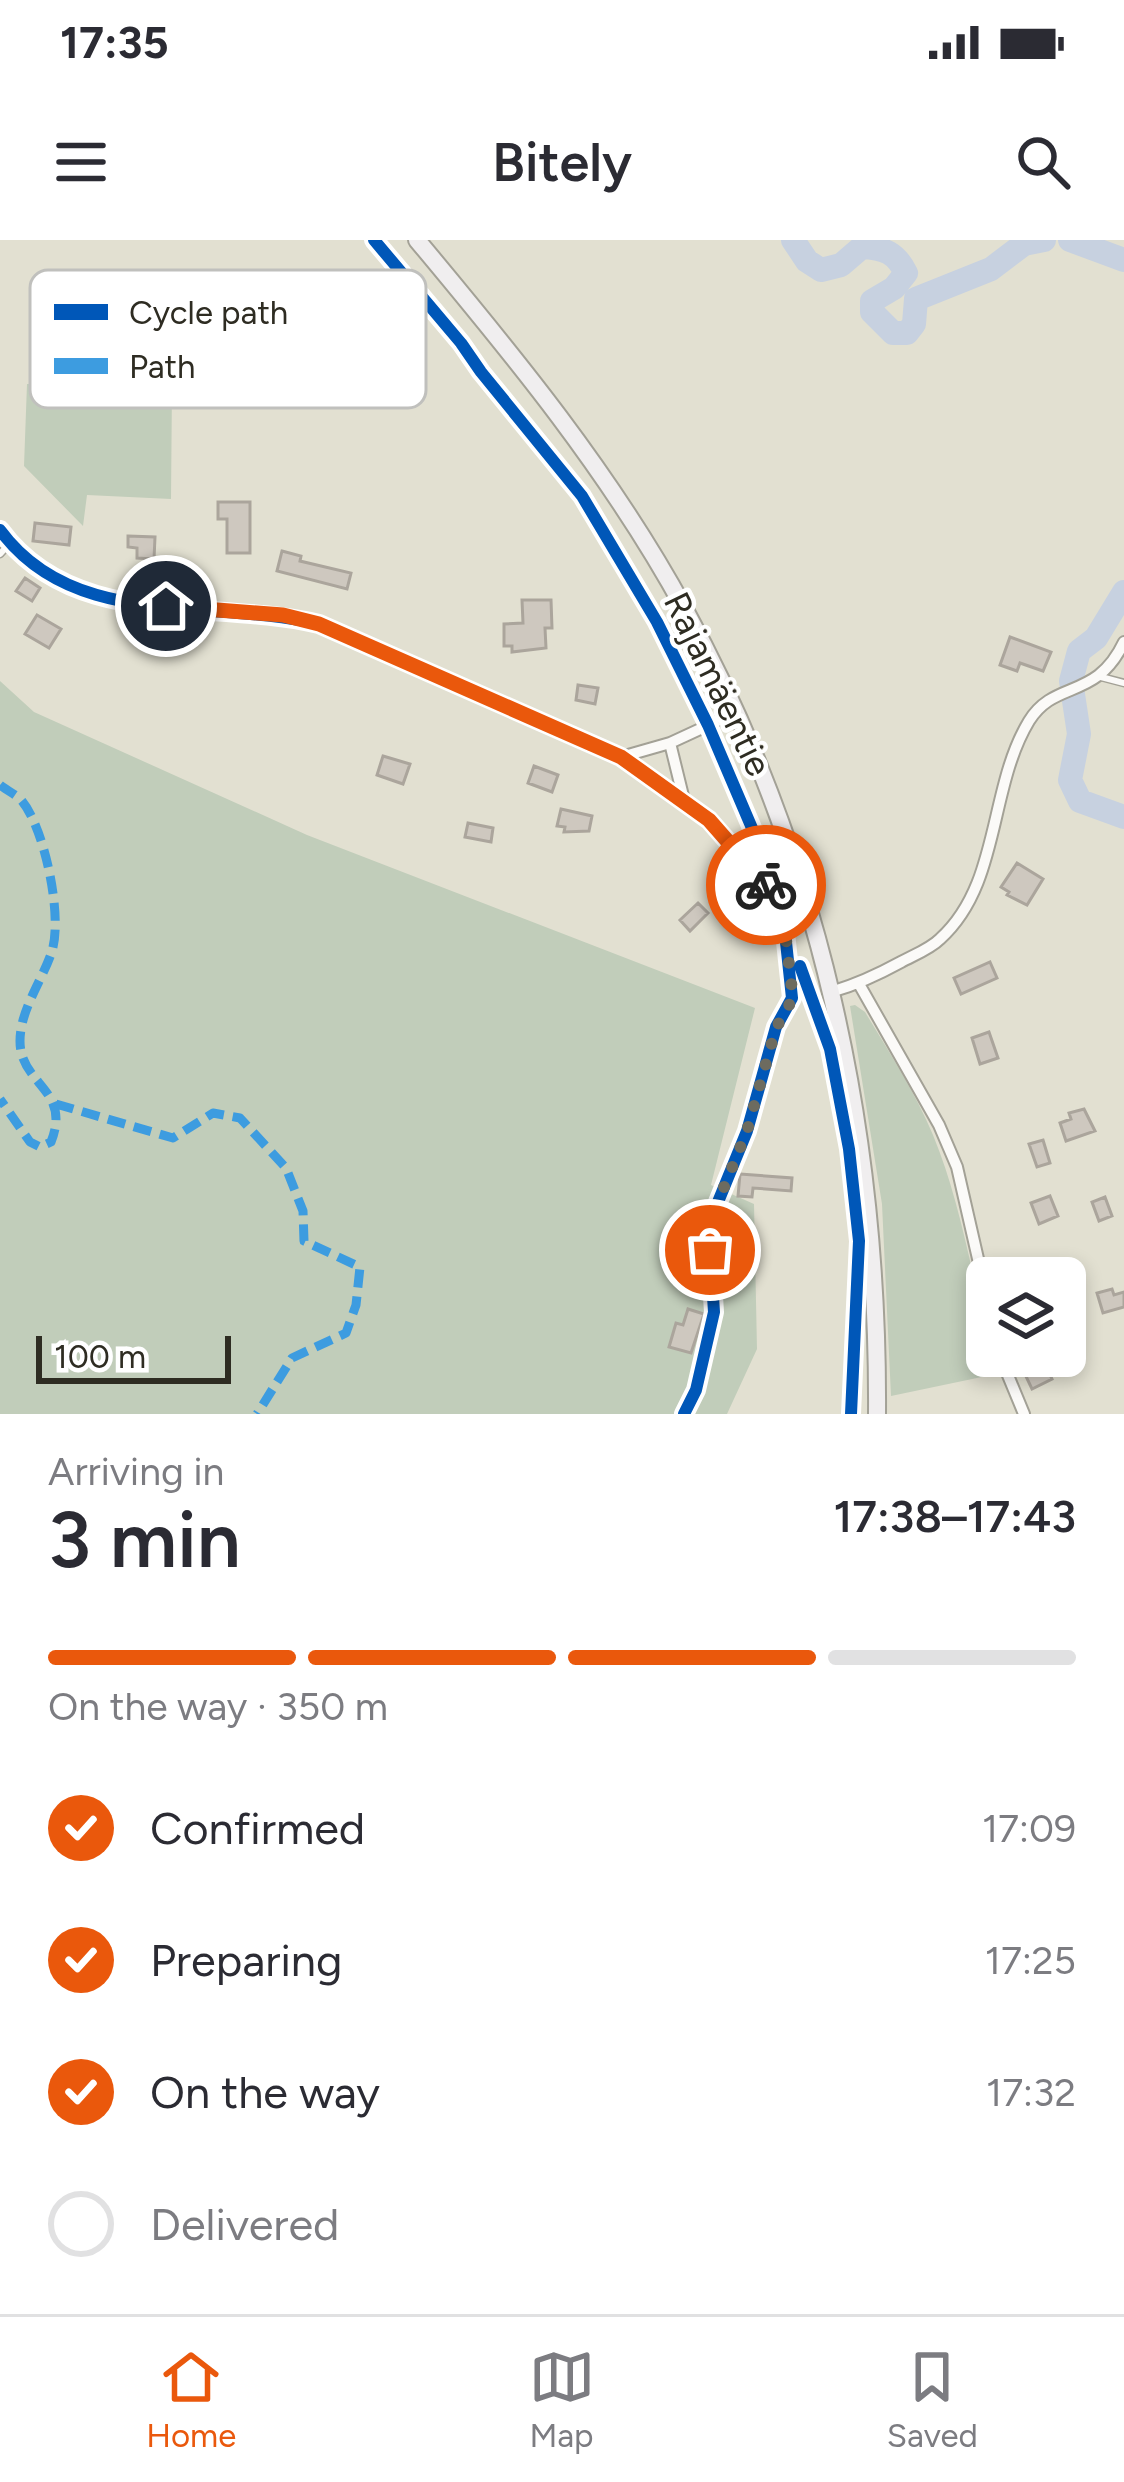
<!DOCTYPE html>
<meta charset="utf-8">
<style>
body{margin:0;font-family:Figtree,sans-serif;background:#f2f2f3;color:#2b2b33;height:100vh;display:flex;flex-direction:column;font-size:45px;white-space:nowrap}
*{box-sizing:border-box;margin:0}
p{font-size:39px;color:#7c7c81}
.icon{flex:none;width:66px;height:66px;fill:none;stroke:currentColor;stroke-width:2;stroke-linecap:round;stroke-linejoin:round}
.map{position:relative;height:1174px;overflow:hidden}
.sheet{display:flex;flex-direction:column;background:#fff;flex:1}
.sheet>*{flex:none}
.fabs{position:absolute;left:966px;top:1017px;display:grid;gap:24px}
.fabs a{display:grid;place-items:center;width:120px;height:120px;border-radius:18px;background:#fff;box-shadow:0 6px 18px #0003;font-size:60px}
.scale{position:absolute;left:36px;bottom:30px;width:195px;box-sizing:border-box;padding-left:12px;border:6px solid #2e2c22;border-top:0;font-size:33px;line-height:42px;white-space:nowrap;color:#2e2c22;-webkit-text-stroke:9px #fff;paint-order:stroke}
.pin{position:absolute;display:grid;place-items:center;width:102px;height:102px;color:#fff;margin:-51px;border:6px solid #fff;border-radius:50%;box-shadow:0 3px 12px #0007}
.courier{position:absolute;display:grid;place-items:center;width:120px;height:120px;margin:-60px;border:9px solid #ea580c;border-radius:50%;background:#fff;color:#222;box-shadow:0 3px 15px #0007}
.headline em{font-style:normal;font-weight:600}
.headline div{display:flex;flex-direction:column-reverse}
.headline{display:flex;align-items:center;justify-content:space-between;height:204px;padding:0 48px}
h1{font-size:78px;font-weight:600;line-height:90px}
.bar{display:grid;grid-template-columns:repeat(4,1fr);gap:18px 12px;align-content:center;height:144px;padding:0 48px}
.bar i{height:15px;border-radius:9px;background:#e1e1e2}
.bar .selected{background:#ea580c}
.bar p{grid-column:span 4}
ol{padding:0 48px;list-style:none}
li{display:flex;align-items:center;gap:36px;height:132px}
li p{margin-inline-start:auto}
li .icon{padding:12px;border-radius:50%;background:#ea580c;color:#fff;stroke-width:4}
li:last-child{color:#7c7c81}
li i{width:66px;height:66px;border:6px solid #e1e1e2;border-radius:50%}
.status{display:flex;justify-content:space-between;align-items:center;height:84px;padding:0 60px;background:#fff;direction:ltr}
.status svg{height:33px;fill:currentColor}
header{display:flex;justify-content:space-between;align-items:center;height:156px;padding:0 48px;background:#fff;font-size:54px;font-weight:600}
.tab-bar{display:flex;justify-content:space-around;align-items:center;height:168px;border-top:3px solid #e1e1e2;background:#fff;font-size:33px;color:#7c7c81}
.tab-bar a{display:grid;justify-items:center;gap:6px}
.tab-bar .selected{color:#ea580c}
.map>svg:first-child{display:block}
.green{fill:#c1cdba}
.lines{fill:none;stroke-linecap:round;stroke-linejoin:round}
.river{stroke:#c7d1e0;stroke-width:24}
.building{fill:#cec8bf;stroke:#aba59c;stroke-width:3}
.service-casing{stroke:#a3a196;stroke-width:9}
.minor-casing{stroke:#a3a196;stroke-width:14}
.secondary-casing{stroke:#a3a196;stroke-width:20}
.service{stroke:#fbfaf8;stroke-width:6}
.minor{stroke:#fbfaf8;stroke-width:10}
.secondary{stroke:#f0eeef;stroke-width:16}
.quiet{stroke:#3d9ce0;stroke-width:9;stroke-dasharray:18 9;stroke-linecap:butt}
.cycleway-casing{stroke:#fff;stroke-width:20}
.cycleway{stroke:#0057b8;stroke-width:12}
.done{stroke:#6d6b5f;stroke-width:12;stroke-dasharray:0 21.6}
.route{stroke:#ea580c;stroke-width:15}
.labels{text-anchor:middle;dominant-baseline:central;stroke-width:9;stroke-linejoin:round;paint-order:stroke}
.street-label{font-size:36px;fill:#2e2c22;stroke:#fff}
.key{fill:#fff;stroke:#c0c0bd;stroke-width:3}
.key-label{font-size:33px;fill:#2e2c22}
</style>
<div class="status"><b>17:35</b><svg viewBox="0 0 49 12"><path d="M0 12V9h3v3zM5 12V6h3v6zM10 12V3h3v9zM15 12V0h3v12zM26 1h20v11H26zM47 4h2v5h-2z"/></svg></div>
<header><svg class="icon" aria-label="menu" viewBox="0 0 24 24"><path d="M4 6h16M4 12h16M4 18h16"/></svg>Bitely<svg class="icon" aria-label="search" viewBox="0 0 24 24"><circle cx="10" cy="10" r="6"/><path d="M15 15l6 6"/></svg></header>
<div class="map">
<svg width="1124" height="1174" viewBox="0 0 1124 1174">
<rect width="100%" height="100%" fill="#e2e0d1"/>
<path class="green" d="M27,144l145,1 -1,114 -84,-4 -4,31 -59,-60z
M0,441l34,31 273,123 448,173 -44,177 43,19 3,145 -30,65h-727z
M855,765l10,7c24,40 50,80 68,123 26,63 38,134 54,200v21h5l4,18 -105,22 -9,-192 -32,-198z"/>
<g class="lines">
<path class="river" d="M793,0l14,21 14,9 20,-5 21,-18c23,1 34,6 44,26l-12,15 -22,13v11l21,21h14l7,-9 2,-25 75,-30 33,-25 20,-4
M1070,0l54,20
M1124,352l-28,46 -17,13 -8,30 8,53 -9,46 10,21 44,16"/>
</g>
<path class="building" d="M218,262h32v51h-23v-34h-9z
M35,283l36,4 -2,18 -36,-4z
M128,296l27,1 -1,22 -17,-1v-10l-9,-1z
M282,311l19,5 -1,5 51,12 -4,16 -70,-18z
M25,338l15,10 -8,13 -16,-10z
M522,360h29l1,28h-7l1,20 -34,4v-6h-8v-22l19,-1z
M37,375l24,14 -12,19 -24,-14z
M142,383l25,4 -3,20 -25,-4z
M1010,397l41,15 -8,19 -23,-8 -3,8 -17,-6z
M578,445l20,3 -3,16 -19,-4z
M383,516l27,8 -7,20 -26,-9z
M534,526l24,9 -6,17 -24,-9z
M561,569l31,7 -3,15 -25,1 1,-5 -8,-1z
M468,583l25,5 -2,14 -26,-5z
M1017,623l26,16 -16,26 -20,-10 2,-3 -8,-5z
M698,663l10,10 -18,18 -10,-11z
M990,722l7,16 -36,16 -7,-16z
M989,792l9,26 -18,6 -8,-26z
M1084,869l11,22 -29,10 -6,-18 11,-4 -2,-6z
M1043,900l7,23 -13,4 -8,-23z
M740,934l52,4 -1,13 -38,-3 -1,9 -14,-1z
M1050,956l8,20 -19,8 -8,-21z
M1105,957l7,19 -13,5 -7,-19z
M1112,1049l2,6 10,-3v15l-21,6 -6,-20z
M688,1069l16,5 -13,39 -22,-6 7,-24 7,2z
M1042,1118l10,21 -20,10 -10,-21z"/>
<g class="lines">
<defs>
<path id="service" d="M0,314l10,-11
M1101,437l23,6"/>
<path id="minor" d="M0,290c74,101 211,68 319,94l302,133 88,63 62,71 12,23 9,84 -16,29 -29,104 -29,71 -8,48 4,62 -18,78 -12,24
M670,503l14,57
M621,517l49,-14 67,-31
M859,744l80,141 18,42 30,131
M834,751c24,-7 45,-17 67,-29 13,-7 29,-13 39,-23 61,-55 48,-150 89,-218 26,-42 67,-20 95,-79
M1000,1116l24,58"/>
<path id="secondary" d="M417,0c97,116 194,234 267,368 136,248 195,524 193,806"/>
</defs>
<use href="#service" class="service-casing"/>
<use href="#minor" class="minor-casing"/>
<use href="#secondary" class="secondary-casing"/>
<use href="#service" class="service"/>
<use href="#minor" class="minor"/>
<use href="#secondary" class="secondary"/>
<path class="quiet" d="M0,545c6,5 17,10 22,16 23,28 42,119 29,153 -10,28 -31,57 -31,87 0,44 52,48 31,101l-11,5 -10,-5 -30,-43
M56,864l117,34 40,-25 27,5 46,50 17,43 1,30 56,26 -4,38 -10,28 -54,25 -35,56"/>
<defs>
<path id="cycleway" d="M374,0l87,103 20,29 101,124 75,126 51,103 64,150
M0,290c74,101 211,68 319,94l302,133 88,63 62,71 12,23 9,84 -16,29 -29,104 -29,71 -8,48 4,62 -18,78 -12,24
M800,726l30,83 19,100 10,92 -8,173"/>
</defs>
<use href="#cycleway" class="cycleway-casing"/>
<use href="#cycleway" class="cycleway"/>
</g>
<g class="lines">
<path class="done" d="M710,1010l8,-48 29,-71 29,-103 17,-30 -10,-84 -17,-29"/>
<path class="route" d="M166,366l117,9 36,9 302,133 88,63 57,65"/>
</g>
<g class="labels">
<g class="street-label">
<text transform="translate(718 444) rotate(64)">Rajamäentie</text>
</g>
</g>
<rect x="30" y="30" width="396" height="138" rx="18" class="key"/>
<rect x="54" y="64" width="54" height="16" fill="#0057b8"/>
<rect x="54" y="118" width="54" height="16" fill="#3d9ce0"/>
<g class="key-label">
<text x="129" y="84">Cycle path</text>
<text x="129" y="138">Path</text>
</g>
</svg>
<div class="fabs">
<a><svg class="icon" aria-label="layers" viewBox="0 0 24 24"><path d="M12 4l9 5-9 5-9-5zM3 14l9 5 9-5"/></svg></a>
</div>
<div class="scale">100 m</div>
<div class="pin" style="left:710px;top:1010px;background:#ea580c"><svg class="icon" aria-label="bag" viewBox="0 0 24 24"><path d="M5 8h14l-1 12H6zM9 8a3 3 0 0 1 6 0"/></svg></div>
<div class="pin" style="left:166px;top:366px;background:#1f2937"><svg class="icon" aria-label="home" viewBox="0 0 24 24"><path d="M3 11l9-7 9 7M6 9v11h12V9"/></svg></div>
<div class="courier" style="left:766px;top:645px"><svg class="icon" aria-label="bike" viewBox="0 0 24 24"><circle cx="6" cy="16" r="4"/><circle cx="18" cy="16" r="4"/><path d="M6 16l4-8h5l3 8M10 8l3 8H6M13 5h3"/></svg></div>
</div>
<section class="sheet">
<div class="headline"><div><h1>3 min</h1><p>Arriving in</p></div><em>17:38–17:43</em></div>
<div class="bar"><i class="selected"></i><i class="selected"></i><i class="selected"></i><i></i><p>On the way · 350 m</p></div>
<ol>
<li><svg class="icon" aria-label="check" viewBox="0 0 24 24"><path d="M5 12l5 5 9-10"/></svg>Confirmed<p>17:09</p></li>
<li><svg class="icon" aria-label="check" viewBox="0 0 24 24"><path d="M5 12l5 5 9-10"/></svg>Preparing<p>17:25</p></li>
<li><svg class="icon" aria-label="check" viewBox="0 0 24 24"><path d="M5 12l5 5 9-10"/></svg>On the way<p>17:32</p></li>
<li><i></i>Delivered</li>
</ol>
</section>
<nav class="tab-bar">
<a class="selected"><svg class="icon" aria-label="home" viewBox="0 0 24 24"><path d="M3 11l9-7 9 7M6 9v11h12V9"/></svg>Home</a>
<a><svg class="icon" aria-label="map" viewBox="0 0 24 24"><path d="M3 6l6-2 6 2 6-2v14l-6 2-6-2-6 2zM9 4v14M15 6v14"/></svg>Map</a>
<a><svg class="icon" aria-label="saved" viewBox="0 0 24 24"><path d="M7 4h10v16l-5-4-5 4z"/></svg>Saved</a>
</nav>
